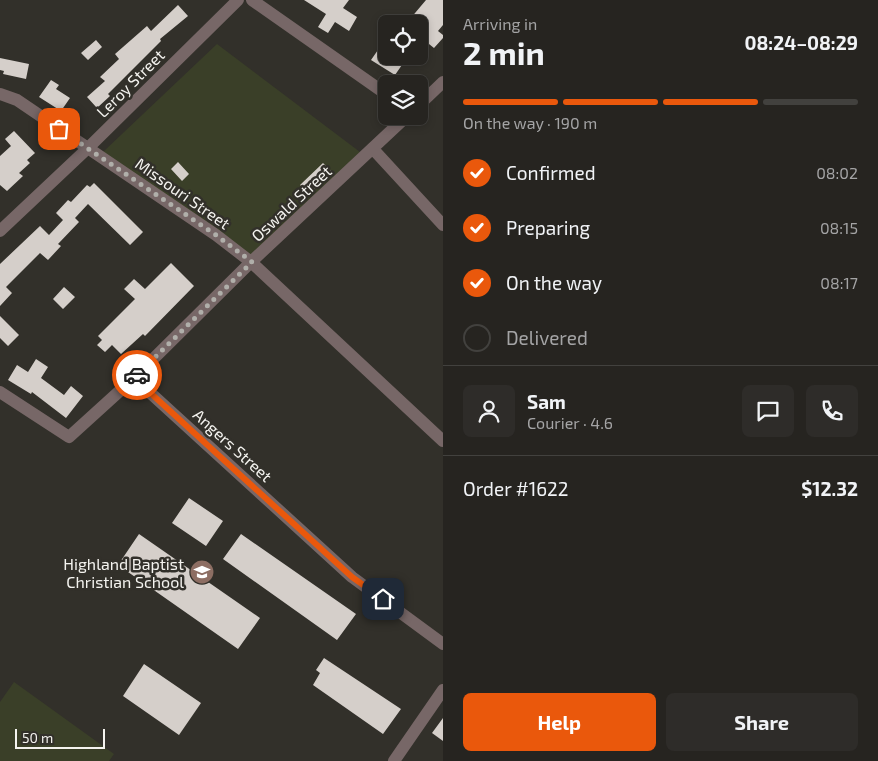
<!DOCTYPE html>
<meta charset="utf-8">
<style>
body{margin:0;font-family:"Exo 2",sans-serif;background:#2e2c29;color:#f1f3f6;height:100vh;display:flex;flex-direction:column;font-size:19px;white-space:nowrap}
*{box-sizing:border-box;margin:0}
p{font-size:16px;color:#a4a4a5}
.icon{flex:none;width:28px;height:28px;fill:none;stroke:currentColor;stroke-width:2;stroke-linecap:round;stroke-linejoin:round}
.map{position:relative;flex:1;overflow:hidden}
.details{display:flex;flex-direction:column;background:#262420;width:435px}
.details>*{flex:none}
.buttons{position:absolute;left:378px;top:15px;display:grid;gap:10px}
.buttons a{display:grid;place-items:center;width:50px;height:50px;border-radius:8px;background:#262420;box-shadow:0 2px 8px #0003,0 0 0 1px #42413e;font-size:25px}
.scale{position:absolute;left:15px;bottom:12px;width:90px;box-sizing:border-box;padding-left:5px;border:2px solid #f4f3ef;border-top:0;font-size:14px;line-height:18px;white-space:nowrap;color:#f4f3ef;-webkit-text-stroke:4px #32302a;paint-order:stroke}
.pin{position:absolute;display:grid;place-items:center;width:42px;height:42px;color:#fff;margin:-21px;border-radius:10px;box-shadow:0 2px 8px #0006}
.courier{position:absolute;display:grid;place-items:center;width:50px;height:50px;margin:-25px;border:4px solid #ea580c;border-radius:50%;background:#fff;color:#222;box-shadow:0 1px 6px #0007}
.head em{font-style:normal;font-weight:700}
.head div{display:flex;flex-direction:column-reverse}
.head{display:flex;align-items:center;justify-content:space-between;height:85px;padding:0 20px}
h1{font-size:32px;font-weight:700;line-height:38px}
.bar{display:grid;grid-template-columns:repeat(4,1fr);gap:8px 5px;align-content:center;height:60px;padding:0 20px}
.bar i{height:6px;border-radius:4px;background:#42413e}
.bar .selected{background:#ea580c}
.bar p{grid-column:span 4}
.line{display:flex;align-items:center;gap:12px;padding:0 20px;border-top:1px solid #42413e}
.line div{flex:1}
.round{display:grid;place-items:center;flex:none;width:52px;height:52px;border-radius:8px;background:#2e2c29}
ol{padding:0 20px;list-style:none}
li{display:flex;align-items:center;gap:15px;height:55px}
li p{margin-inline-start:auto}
li .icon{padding:5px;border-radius:50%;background:#ea580c;color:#fff;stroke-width:4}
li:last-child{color:#a4a4a5}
li i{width:28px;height:28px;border:2px solid #42413e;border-radius:50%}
.button{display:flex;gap:10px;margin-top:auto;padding:10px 20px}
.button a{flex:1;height:58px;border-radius:8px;background:#ea580c;color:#fff;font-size:20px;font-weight:700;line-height:58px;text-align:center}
.button a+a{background:#2e2c29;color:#f1f3f6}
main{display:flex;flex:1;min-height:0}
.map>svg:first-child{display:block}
.green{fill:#3a3f28}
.building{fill:#d5cfca}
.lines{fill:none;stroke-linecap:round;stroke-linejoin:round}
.street{stroke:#776767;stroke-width:12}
.done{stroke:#b0afaa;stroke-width:5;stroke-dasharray:0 9}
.route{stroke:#ea580c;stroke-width:6}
.labels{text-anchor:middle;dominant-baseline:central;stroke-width:5;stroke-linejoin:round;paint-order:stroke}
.street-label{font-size:16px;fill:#f4f3ef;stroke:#32302a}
.poi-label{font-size:16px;fill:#f4f3ef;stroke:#32302a;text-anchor:end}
</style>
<main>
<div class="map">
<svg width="443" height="761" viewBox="0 0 443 761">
<rect width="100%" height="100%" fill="#32302a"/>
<path class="green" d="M217,44l143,108 -109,104 -148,-104z
M14,682l100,72 -5,7h-109v-59z"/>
<path class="building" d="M304,0h45l-6,8 14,9 -8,14 -14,-9 -7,11 -10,-6 8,-13z
M426,0h17v25l-5,6 5,4v3l-9,10 -15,-12v-12l-9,-5z
M178,5l10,11 -28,23 1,2 -53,53 2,2 -13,12 -10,-11 18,-16 -5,-4 19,-18 -4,-5 32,-28 4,5z
M96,40l6,7 -14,13 -7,-7z
M380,47l6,4v5h9l9,6 -9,13 -24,-15z
M0,58l29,6 -3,15 -23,-5 1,-3 -4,-1z
M51,80l8,5 -3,4 14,9 -9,13 -22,-14z
M14,131l21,22 -8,7 3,3 -11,10 4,3 -16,15 -7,-6v-29l11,-10 -6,-7z
M178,162l11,12 -7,7 -11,-12z
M323,163l9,9 -23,22 -9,-9z
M94,183l49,49 -13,13 -42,-41 -13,14 4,4 -21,22 3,2 -13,14 -8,-7 -34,34 6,6 -12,13v-42l40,-38 9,9 14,-15 -7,-7 12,-13 3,2 16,-17 3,2z
M171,263l23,23 -49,50 -2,-2 -22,20 -9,-9 -7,7 -8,-7 5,-5 -4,-4 37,-37 -11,-10 10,-10 11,10z
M64,287l11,10 -12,12 -10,-10z
M0,316l19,19 -11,11 -8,-8z
M36,359l12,8 -7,11 23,17 7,-9 12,10 -17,22 -34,-26 -1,2 -23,-14 9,-15 11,7z
M189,498l34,23 -17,25 -34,-23z
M139,534l121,84 -22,31 -120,-84z
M241,534l115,80 -19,26 -114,-81z
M324,658l77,51 -18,25 -70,-49 7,-12 -4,-3z
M144,664l57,39 -22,32 -56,-39z
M443,718v23l-11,-8z"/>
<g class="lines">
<path class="street" d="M252,0l134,94
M0,94l17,6 199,135 35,27 192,179
M419,105l24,-23
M373,149l70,76
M0,231l88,-83 150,-148
M134,378l218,199 91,67
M0,392l69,45 65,-59 117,-116 156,-146
M394,761l49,-71"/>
</g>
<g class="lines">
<path class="done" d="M59,129l157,106 36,27 -115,113"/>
<path class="route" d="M137,375l-3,3 218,199 31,22"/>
</g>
<defs>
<symbol id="school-disc" viewBox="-11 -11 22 22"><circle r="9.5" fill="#8d6e63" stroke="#32302a"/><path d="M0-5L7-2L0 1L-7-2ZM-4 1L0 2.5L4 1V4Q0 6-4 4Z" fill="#fff"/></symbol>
</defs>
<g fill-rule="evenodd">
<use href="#school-disc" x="188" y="558" width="28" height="28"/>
</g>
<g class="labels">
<g class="street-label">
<text transform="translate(130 83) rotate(-45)">Leroy Street</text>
<text transform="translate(183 193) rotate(35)">Missouri Street</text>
<text transform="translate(291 203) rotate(-43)">Oswald Street</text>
<text transform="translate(233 445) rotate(42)">Angers Street</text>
</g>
<g class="poi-label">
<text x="184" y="563">Highland Baptist<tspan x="184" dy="18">Christian School</tspan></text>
</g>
</g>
</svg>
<div class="buttons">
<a><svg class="icon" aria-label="locate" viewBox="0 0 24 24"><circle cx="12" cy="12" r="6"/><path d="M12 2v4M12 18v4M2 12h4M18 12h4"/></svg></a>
<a><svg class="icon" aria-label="layers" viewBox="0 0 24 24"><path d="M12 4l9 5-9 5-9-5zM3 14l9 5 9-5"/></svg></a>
</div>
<div class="scale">50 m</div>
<div class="pin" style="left:59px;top:129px;background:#ea580c"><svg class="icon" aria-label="bag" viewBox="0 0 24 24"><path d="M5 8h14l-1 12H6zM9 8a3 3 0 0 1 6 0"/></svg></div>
<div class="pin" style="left:383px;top:599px;background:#1f2937"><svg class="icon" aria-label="home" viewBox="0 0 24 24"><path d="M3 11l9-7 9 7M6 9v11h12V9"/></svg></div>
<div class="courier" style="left:137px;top:375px"><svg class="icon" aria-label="car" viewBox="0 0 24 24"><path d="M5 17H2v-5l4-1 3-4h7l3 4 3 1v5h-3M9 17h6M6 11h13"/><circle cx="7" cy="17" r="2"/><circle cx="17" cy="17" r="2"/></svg></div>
</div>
<section class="details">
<div class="head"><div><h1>2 min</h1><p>Arriving in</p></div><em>08:24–08:29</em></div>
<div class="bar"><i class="selected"></i><i class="selected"></i><i class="selected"></i><i></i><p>On the way · 190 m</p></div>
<ol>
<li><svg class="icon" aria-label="check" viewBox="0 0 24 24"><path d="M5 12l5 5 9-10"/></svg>Confirmed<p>08:02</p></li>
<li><svg class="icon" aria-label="check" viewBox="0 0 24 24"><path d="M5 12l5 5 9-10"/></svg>Preparing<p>08:15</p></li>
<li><svg class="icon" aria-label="check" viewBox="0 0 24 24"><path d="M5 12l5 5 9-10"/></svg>On the way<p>08:17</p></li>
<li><i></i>Delivered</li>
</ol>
<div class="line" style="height:90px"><a class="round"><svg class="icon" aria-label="person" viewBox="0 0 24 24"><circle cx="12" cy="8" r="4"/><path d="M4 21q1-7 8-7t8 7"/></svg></a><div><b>Sam</b><p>Courier · 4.6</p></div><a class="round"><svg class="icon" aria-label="chat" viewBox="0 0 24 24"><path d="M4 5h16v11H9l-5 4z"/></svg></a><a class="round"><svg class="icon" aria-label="phone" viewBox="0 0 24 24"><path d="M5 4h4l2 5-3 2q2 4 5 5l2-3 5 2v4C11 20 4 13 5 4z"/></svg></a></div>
<div class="line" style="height:65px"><div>Order #1622</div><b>$12.32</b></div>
<div class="button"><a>Help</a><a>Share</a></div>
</section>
</main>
